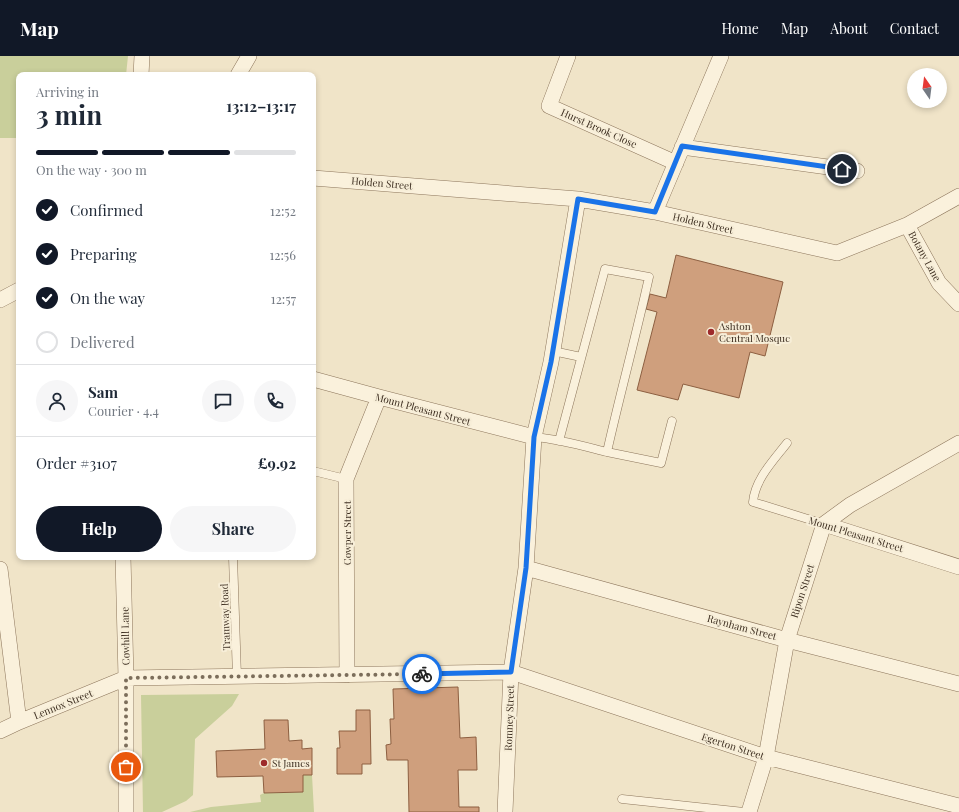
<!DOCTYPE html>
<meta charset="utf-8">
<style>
body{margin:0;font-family:"Playfair Display",serif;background:#f6f6f7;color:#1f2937;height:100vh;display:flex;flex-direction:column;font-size:15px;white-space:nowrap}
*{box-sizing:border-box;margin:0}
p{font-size:13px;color:#747a83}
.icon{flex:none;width:22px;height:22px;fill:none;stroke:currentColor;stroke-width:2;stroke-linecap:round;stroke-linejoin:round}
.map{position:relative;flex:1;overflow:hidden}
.side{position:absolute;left:16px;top:16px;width:300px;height:488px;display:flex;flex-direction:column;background:#fff;border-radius:8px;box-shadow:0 2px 6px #0003}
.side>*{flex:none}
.needle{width:26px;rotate:346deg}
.tools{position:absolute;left:907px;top:12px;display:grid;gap:8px}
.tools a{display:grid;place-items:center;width:40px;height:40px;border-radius:50%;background:#fff;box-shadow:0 2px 6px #0003;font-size:20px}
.pin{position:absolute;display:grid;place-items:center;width:34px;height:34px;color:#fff;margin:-17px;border:2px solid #fff;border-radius:50%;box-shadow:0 1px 4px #0007}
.courier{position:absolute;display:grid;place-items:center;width:40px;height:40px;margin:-20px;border:3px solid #1a73e8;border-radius:50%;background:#fff;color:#222;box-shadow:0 1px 5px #0007}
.head em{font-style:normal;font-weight:700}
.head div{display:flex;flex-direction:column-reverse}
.head{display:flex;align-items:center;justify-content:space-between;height:68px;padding:0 20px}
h1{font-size:26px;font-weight:700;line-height:30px}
.bar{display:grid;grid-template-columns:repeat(4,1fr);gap:6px 4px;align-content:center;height:48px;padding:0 20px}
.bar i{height:5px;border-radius:3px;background:#e0e1e3}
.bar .selected{background:#111827}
.bar p{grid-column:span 4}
.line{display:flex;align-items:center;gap:10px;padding:0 20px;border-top:1px solid #e0e1e3}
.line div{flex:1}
.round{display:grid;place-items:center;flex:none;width:42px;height:42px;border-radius:21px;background:#f6f6f7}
ol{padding:0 20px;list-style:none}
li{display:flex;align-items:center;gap:12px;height:44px}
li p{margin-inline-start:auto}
li .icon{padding:4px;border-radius:50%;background:#111827;color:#fff;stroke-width:4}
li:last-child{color:#747a83}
li i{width:22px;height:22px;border:2px solid #e0e1e3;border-radius:50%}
.cta{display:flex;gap:8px;margin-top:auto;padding:8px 20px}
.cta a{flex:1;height:46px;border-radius:24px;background:#111827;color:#fff;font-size:16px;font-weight:700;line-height:46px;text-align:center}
.cta a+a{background:#f6f6f7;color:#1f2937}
header{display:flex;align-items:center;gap:24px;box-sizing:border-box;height:56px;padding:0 20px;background:#111827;color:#fff}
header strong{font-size:19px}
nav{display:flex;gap:22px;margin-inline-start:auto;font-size:14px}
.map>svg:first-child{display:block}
.green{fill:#c9cf9b}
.building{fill:#cf9f7d;stroke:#8d5f41}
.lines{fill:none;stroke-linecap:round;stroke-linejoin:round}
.lane-casing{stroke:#8d765c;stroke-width:9}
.street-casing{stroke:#8d765c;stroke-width:16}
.lane{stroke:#faf1dc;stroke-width:8}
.street{stroke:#faf1dc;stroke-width:15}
.done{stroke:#7c6e5b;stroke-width:4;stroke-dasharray:0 7.2}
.route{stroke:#1a73e8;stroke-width:5}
.poi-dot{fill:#9e2a2b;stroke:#f7eed8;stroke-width:1.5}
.labels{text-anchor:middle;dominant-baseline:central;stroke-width:4;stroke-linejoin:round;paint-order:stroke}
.street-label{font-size:10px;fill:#3d2e20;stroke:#f7eed8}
.poi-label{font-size:10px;fill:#3d2e20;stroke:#f7eed8;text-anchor:start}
</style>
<header>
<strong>Map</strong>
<nav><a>Home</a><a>Map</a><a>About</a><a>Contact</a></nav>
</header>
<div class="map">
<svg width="959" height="756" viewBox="0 0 959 756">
<rect width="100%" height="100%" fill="#f0e4c8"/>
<path class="green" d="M0,0h128l-2,19h-107v63h-19z
M239,638l-7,12 -37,33 -2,56 -7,6 -24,11h-19l-2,-117z
M303,719h9l2,37h-124l21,-5 50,-5 -1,-7 4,-2 39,-1z"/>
<path class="building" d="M676,199l107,27 -18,74 -15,-4 -11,46 -56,-14 -5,16 -41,-10 20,-78 -11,-3 4,-15 16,4z
M458,631l2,51 16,-1 1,33h-19l1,37h20v5h-70l-1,-52h-21l-1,-15 5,-1 -1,-25h4l-1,-30z
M356,654h14l1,54h-9v10h-25v-26h3l-1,-17h17z
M264,664h24l1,21 13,-1v9l10,-1v27h-9v17l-39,1 -1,-17 -46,1 -1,-26 49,-2z"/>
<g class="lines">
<defs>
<path id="lane" d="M553,295l28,6
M534,381c25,2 49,9 73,15 13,-58 29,-116 42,-175l-44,-8 -46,172
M787,387c-13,17 -32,36 -34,59l71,22
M607,396l54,11 11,-42
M313,415l33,8
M233,501l4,120
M622,743l122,13"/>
<path id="street" d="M568,0l-19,50 127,57
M141,19l1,-19
M238,19l11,-19
M682,91l175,24
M313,122l265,21 77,13 182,41 70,-28 52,-29
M655,156l66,-156
M907,169l32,58 20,21
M0,244l19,-10
M313,323l66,18 155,40
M824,468l135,43
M123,501l3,121v134
M526,512l261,72 172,44
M0,513l19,153
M347,619l-1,-196 33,-82
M0,675l19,-9 107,-44 385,-6 255,85 193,49
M505,756l6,-140 15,-104 8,-131 17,-75 27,-163
M749,756l17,-55 21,-117 37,-116 26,-19 109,-62"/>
</defs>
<use href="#lane" class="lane-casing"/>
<use href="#street" class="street-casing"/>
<use href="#lane" class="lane"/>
<use href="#street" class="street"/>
</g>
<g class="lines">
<path class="done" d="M126,711v-89l296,-4"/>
<path class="route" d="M422,618l89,-2 15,-104 8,-131 17,-75 27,-163 77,13 27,-66 160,23"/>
</g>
<g class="poi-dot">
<circle cx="711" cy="276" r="4"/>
<circle cx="264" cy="707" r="4"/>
</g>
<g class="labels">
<g class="street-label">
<text transform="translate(599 72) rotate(24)">Hurst Brook Close</text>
<text transform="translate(382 127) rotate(5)">Holden Street</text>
<text transform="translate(703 167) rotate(13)">Holden Street</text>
<text transform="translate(925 200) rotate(61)">Botany Lane</text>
<text transform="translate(423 353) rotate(15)">Mount Pleasant Street</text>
<text transform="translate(347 477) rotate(-90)">Cowper Street</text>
<text transform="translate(856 478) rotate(17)">Mount Pleasant Street</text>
<text transform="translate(802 535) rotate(-72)">Ripon Street</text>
<text transform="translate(225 561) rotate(-92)">Tramway Road</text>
<text transform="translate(742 571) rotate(15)">Raynham Street</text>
<text transform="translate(125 580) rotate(-91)">Cowhill Lane</text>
<text transform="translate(63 648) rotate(-22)">Lennox Street</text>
<text transform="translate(509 662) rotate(-88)">Romney Street</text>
<text transform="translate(733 690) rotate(18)">Egerton Street</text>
</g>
<g class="poi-label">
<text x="719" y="270">Ashton<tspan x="719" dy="12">Central Mosque</tspan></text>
<text x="272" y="707">St James</text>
</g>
</g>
</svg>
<div class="tools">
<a><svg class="needle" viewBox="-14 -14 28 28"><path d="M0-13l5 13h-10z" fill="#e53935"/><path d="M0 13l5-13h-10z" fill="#747a83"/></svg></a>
</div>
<div class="pin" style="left:126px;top:711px;background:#ea580c"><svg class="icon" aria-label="bag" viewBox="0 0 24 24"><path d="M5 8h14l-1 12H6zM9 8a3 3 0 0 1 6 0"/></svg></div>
<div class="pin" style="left:842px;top:113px;background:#1f2937"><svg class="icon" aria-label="home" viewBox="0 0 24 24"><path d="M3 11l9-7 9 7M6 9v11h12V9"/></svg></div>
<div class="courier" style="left:422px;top:618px"><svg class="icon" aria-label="bike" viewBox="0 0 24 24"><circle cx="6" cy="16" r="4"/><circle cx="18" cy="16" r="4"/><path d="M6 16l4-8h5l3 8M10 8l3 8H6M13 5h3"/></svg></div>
<section class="side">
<div class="head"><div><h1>3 min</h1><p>Arriving in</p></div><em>13:12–13:17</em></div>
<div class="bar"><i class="selected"></i><i class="selected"></i><i class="selected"></i><i></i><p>On the way · 300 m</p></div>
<ol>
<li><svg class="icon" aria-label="check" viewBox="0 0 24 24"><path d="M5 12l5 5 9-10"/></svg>Confirmed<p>12:52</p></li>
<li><svg class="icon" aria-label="check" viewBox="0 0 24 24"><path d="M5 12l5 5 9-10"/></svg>Preparing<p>12:56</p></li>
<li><svg class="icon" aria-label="check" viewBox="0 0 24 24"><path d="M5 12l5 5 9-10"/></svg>On the way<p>12:57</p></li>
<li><i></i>Delivered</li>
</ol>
<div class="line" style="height:72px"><a class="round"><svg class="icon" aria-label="person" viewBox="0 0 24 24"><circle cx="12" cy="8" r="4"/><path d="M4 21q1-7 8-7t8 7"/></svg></a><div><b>Sam</b><p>Courier · 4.4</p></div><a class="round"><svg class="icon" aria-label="chat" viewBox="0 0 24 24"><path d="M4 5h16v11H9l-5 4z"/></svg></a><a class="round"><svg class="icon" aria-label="phone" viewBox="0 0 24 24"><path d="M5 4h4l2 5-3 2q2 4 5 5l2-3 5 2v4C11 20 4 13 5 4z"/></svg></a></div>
<div class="line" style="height:52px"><div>Order #3107</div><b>£9.92</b></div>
<div class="cta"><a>Help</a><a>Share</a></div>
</section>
</div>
